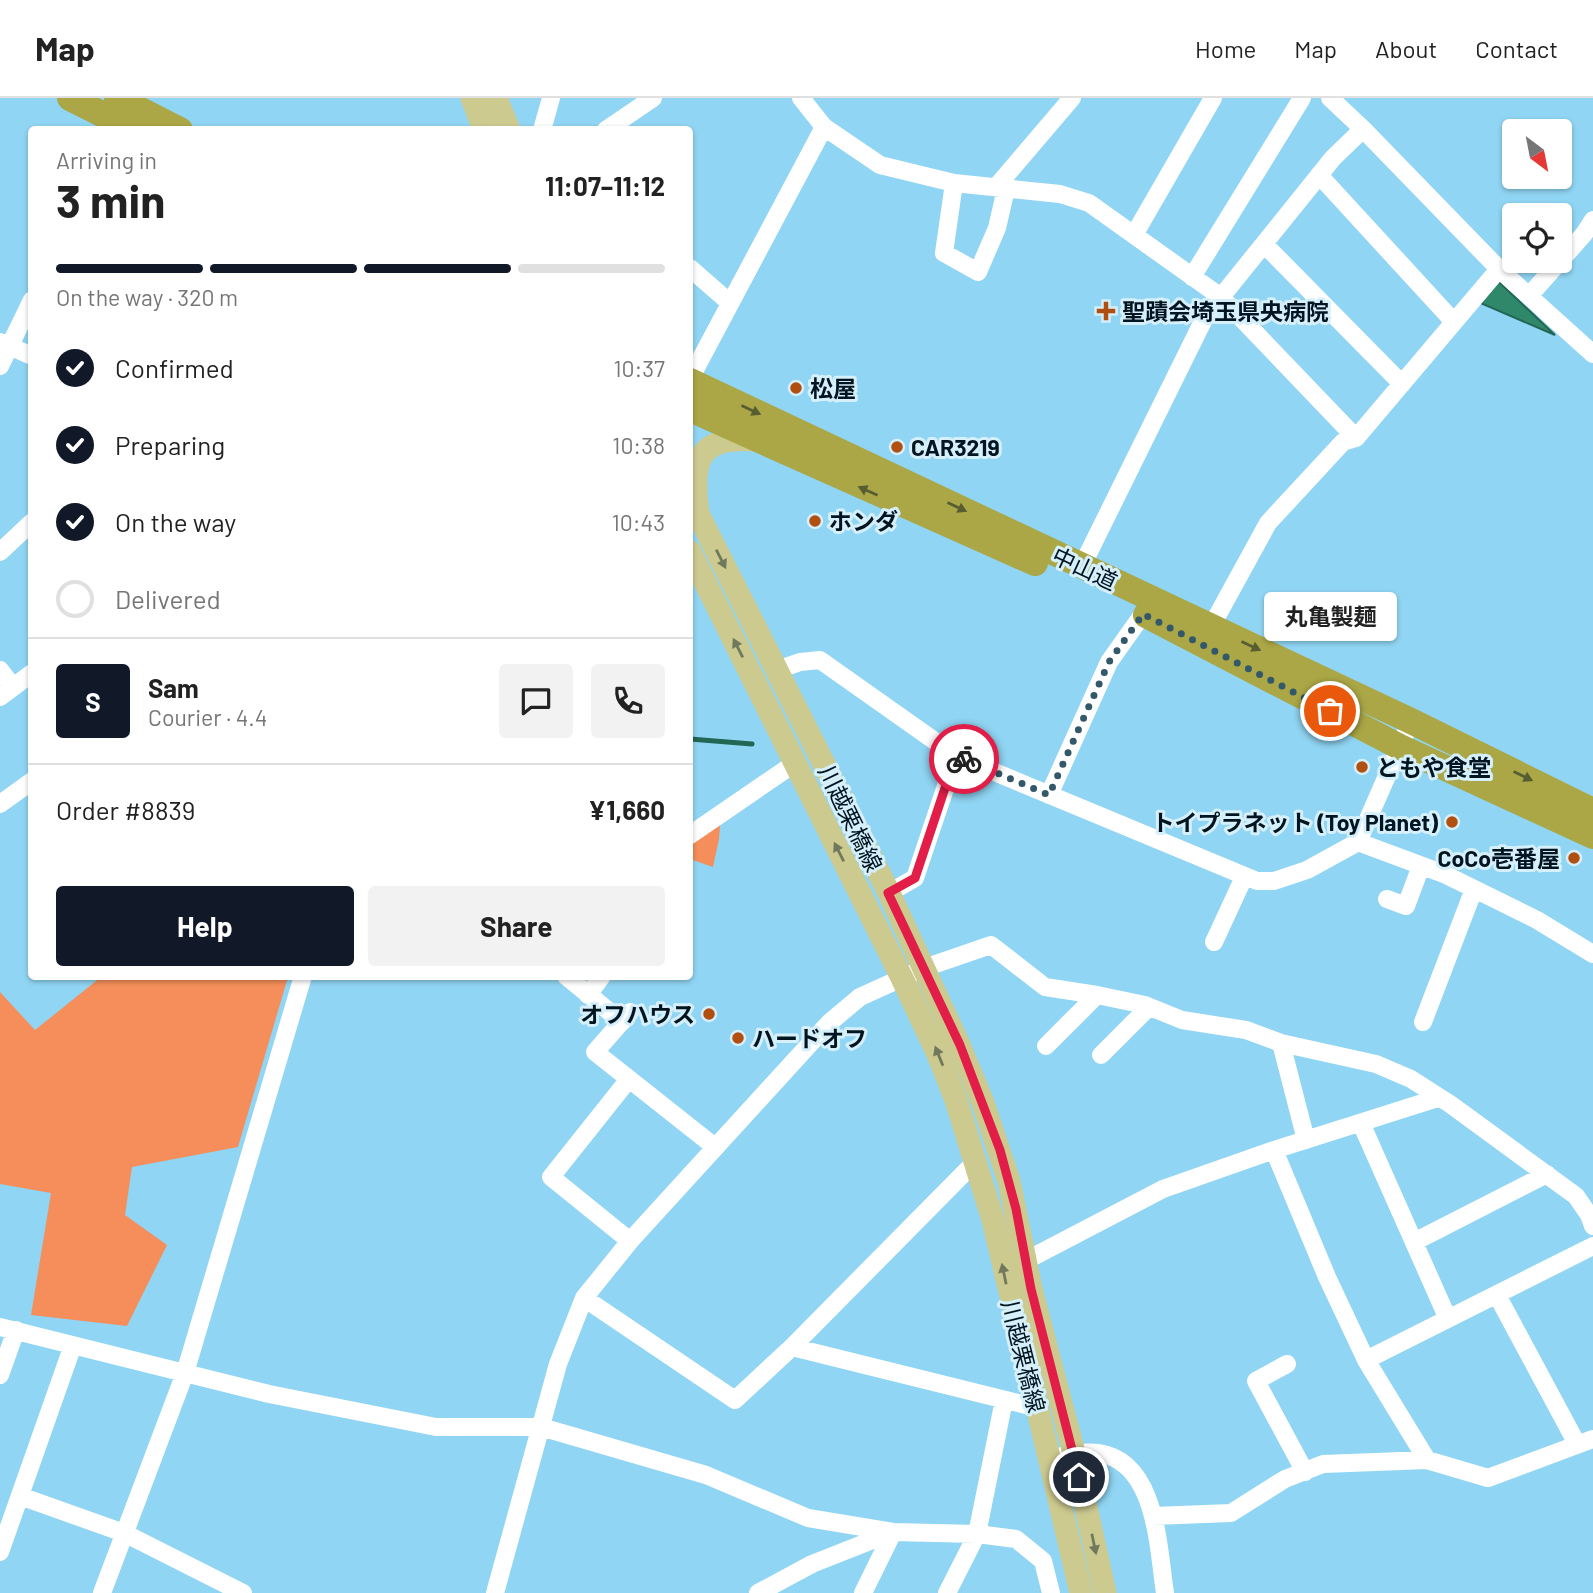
<!DOCTYPE html>
<meta charset="utf-8">
<style>
body{margin:0;font-family:Barlow,"Noto Sans JP",sans-serif;background:#f2f2f2;color:#222;height:100vh;display:flex;flex-direction:column;font-size:26px;white-space:nowrap}
*{box-sizing:border-box;margin:0}
p{font-size:23px;color:#767676}
.icon{flex:none;width:38px;height:38px;fill:none;stroke:currentColor;stroke-width:2;stroke-linecap:round;stroke-linejoin:round}
.map{position:relative;flex:1;overflow:hidden}
.side{position:absolute;left:28px;top:28px;width:665px;height:854px;display:flex;flex-direction:column;background:#fff;border-radius:7px;box-shadow:0 2px 5px #0004}
.side>*{flex:none}
.needle{width:46px;rotate:148deg}
.buttons{position:absolute;left:1502px;top:21px;display:grid;gap:14px}
.buttons a{display:grid;place-items:center;width:70px;height:70px;border-radius:7px;background:#fff;box-shadow:0 2px 5px #0004;font-size:35px}
.pin{position:absolute;display:grid;place-items:center;width:60px;height:60px;color:#fff;margin:-30px;border:4px solid #fff;border-radius:50%;box-shadow:0 2px 7px #0007}
.courier{position:absolute;display:grid;place-items:center;width:70px;height:70px;margin:-35px;border:5px solid #e11d48;border-radius:50%;background:#fff;color:#222;box-shadow:0 2px 9px #0007}
.bubble{position:absolute;height:49px;border-radius:7px;background:#fff;box-shadow:0 2px 5px #0004;font-size:23px;font-weight:700;line-height:49px;text-align:center}
.headline em{font-style:normal;font-weight:700}
.headline div{display:flex;flex-direction:column-reverse}
.headline{display:flex;align-items:center;justify-content:space-between;height:119px;padding:0 28px}
h1{font-size:46px;font-weight:700;line-height:52px}
.bar{display:grid;grid-template-columns:repeat(4,1fr);gap:10px 7px;align-content:center;height:84px;padding:0 28px}
.bar i{height:9px;border-radius:5px;background:#e0e0e0}
.bar .on{background:#111827}
.bar p{grid-column:span 4}
.line{display:flex;align-items:center;gap:18px;padding:0 28px;border-top:2px solid #e0e0e0}
.line div{flex:1}
.round{display:grid;place-items:center;flex:none;width:74px;height:74px;border-radius:7px;background:#f2f2f2}
ol{padding:0 28px;list-style:none}
li{display:flex;align-items:center;gap:21px;height:77px}
li p{margin-inline-start:auto}
li .icon{padding:7px;border-radius:50%;background:#111827;color:#fff;stroke-width:4}
li:last-child{color:#767676}
li i{width:38px;height:38px;border:4px solid #e0e0e0;border-radius:50%}
.action{display:flex;gap:14px;margin-top:auto;padding:14px 28px}
.action a{flex:1;height:80px;border-radius:7px;background:#111827;color:#fff;font-size:28px;font-weight:700;line-height:80px;text-align:center}
.action a+a{background:#f2f2f2;color:#222}
header{display:flex;align-items:center;gap:42px;box-sizing:border-box;height:98px;padding:0 35px;background:#fff;border-bottom:2px solid #e0e0e0}
header strong{font-size:33px}
nav{display:flex;gap:38px;margin-inline-start:auto;font-size:24px}
.map>svg:first-child{display:block}
.green{fill:#f58e5a}
.water{fill:#30886a;stroke:#226654;stroke-width:2}
.lines{fill:none;stroke-linecap:round;stroke-linejoin:round}
.stream{stroke:#226654;stroke-width:5}
.minor{stroke:#fff;stroke-width:18}
.major{stroke:#cdca90;stroke-width:23}
.highway{stroke:#aba746;stroke-width:26}
.oneway{fill:#565e32}
.oneway2{fill:#71795d}
.done{stroke:#325869;stroke-width:7;stroke-dasharray:0 12.6}
.route{stroke:#e11d48;stroke-width:9}
.poi-dot{fill:#b14f10;stroke:#d5effb;stroke-width:2.5}
.labels{text-anchor:middle;dominant-baseline:central;stroke-width:6;stroke-linejoin:round;paint-order:stroke}
.poi-label{font-size:23px;font-weight:bold;fill:#00151f;stroke:#d5effb;text-anchor:start}
.street-label{font-size:23px;fill:#00151f;stroke:#d5effb}
</style>
<header>
<strong>Map</strong>
<nav><a>Home</a><a>Map</a><a>About</a><a>Contact</a></nav>
</header>
<div class="map">
<svg width="1593" height="1495" viewBox="0 0 1593 1495">
<rect width="100%" height="100%" fill="#90d5f3"/>
<path class="green" d="M721,715l-2,26 -6,28 -23,-8v-24z
M101,879h187l-50,170 -106,20 -7,48 42,30 -40,81 -96,-11 20,-122 -51,-9v-192l35,38z"/>
<path class="water" d="M1498,183l57,54 -77,-33z"/>
<g class="lines">
<path class="stream" d="M690,641l62,5"/>
<path class="minor" d="M801,0l23,29 56,38 74,18 106,11 29,9 132,94 135,141
M1330,0l33,31 136,140 94,85
M542,32l9,-32
M606,32l47,-32
M1319,77l135,147
M954,85l-10,70 34,19 19,-44 9,-39
M996,89l76,-89
M1134,137l79,-137
M1264,146l138,140
M690,170l40,35
M1192,179l110,-179
M1529,198l55,-62 9,-14
M0,244l32,14
M0,268l32,-66
M690,281l134,-252
M0,454l32,-30
M1082,468l123,-249 128,-159 30,-29
M1211,529l57,-104 75,-81 13,-4 143,-169
M0,572l13,17
M777,572l23,-8 20,-2 136,96 301,125h17l33,-11 51,-28 53,-121
M0,599l32,-24
M1049,697l60,-133 34,-48
M0,706l32,-23
M690,737l105,-72
M1358,744l86,32 93,46 56,34
M889,795l26,-15 41,-122
M1387,801l19,7 15,-40
M1214,844l30,-65
M566,878l56,46
M588,897l14,-19
M630,914l-35,40 120,95
M1423,924l51,-133
M1281,945l25,97
M1046,948l51,-51
M1101,957l48,-48
M629,981l-78,98 79,64
M1361,1025l87,196
M1274,1052l53,127 39,83 61,100 61,18 105,-39
M1414,1144l133,-68
M1025,1163l138,-72 111,-39 164,-52
M1497,1197l80,149
M584,1200l151,102 57,-53 246,61
M0,1229l269,67 167,33h105l165,48 102,43 85,14 84,2 39,5 27,22 8,32
M792,1249l184,-186
M1366,1262l227,-114
M1287,1266l-31,17 49,91
M0,1277l16,-45
M1050,1361c16,-4 32,-8 48,-6 59,8 60,95 67,140
M20,1398l104,37 119,60
M1153,1418l78,-3 54,-34 38,-15 104,-4
M0,1454l73,-207
M102,1495l83,-220 118,-397
M495,1495l63,-229 26,-66 46,-57 199,-218 31,-26 64,-29 67,-23 54,42 52,8 48,10 37,15 64,10 35,13 95,21 35,15 39,25 126,92 13,19 4,11
M758,1495l54,-29 81,-32
M863,1495l30,-61
M947,1495l30,-59 27,-134"/>
<path class="major" d="M472,0l12,32
M496,0l13,32
M690,400l199,395 70,152 24,58 26,78 22,108 43,164 31,140
M698,416c-7,-52 -2,-78 57,-74
M690,454l212,426 35,74 19,48 37,120 88,373"/>
<path class="highway" d="M70,0l64,32
M117,0l63,32
M690,283l721,340 182,90
M690,311l345,154
M1146,517l254,132 193,89"/>
</g>
<defs><path id="oneway-solid" d="M-6-.8H1V-3.2L6.5 0L1 3.2V.8H-6Z" transform="scale(1.75)"/></defs>
<g class="oneway">
<use href="#oneway-solid" transform="translate(751 312) rotate(25)"/>
<use href="#oneway-solid" transform="translate(868 393) rotate(-156)"/>
<use href="#oneway-solid" transform="translate(957 409) rotate(25)"/>
<use href="#oneway-solid" transform="translate(1251 548) rotate(25)"/>
<use href="#oneway-solid" transform="translate(1523 678) rotate(26)"/>
</g>
<g class="oneway2">
<use href="#oneway-solid" transform="translate(721 461) rotate(63)"/>
<use href="#oneway-solid" transform="translate(738 550) rotate(-117)"/>
<use href="#oneway-solid" transform="translate(839 754) rotate(-117)"/>
<use href="#oneway-solid" transform="translate(939 958) rotate(-112)"/>
<use href="#oneway-solid" transform="translate(1004 1176) rotate(-102)"/>
<use href="#oneway-solid" transform="translate(1094 1446) rotate(78)"/>
</g>
<g class="lines">
<path class="done" d="M964,661l85,36 60,-133 34,-48 187,97"/>
<path class="route" d="M964,661l-8,-4 -41,123 -27,15 72,152 40,105 16,59 15,80 48,188"/>
</g>
<g class="poi-dot">
<path d="M1102.5 202.5h7v7h7v7h-7v7h-7v-7h-7v-7h7z"/>
<circle cx="796" cy="290" r="7"/>
<circle cx="897" cy="349" r="7"/>
<circle cx="815" cy="423" r="7"/>
<circle cx="1362" cy="669" r="7"/>
<circle cx="1452" cy="724" r="7"/>
<circle cx="1574" cy="760" r="7"/>
<circle cx="709" cy="916" r="7"/>
<circle cx="738" cy="940" r="7"/>
</g>
<g class="labels">
<g class="poi-label">
<text x="1122" y="213">聖蹟会埼玉県央病院</text>
<text x="810" y="290">松屋</text>
<text x="911" y="349">CAR3219</text>
<text x="829" y="423">ホンダ</text>
<text x="1376" y="669">ともや食堂</text>
<text x="1438" y="724" text-anchor="end">トイプラネット (Toy Planet)</text>
<text x="1560" y="760" text-anchor="end">CoCo壱番屋</text>
<text x="695" y="916" text-anchor="end">オフハウス</text>
<text x="752" y="940">ハードオフ</text>
</g>
<g class="street-label">
<text transform="translate(1085 470) rotate(25)">中山道</text>
<text transform="translate(851 720) rotate(64)">川越栗橋線</text>
<text transform="translate(1024 1258) rotate(76)">川越栗橋線</text>
</g>
</g>
</svg>
<div class="buttons">
<a><svg class="needle" viewBox="-14 -14 28 28"><path d="M0-13l5 13h-10z" fill="#e53935"/><path d="M0 13l5-13h-10z" fill="#767676"/></svg></a>
<a><svg class="icon" aria-label="locate" viewBox="0 0 24 24"><circle cx="12" cy="12" r="6"/><path d="M12 2v4M12 18v4M2 12h4M18 12h4"/></svg></a>
</div>
<div class="pin" style="left:1330px;top:613px;background:#ea580c"><svg class="icon" aria-label="bag" viewBox="0 0 24 24"><path d="M5 8h14l-1 12H6zM9 8a3 3 0 0 1 6 0"/></svg></div>
<div class="pin" style="left:1079px;top:1379px;background:#1f2937"><svg class="icon" aria-label="home" viewBox="0 0 24 24"><path d="M3 11l9-7 9 7M6 9v11h12V9"/></svg></div>
<div class="courier" style="left:964px;top:661px"><svg class="icon" aria-label="bike" viewBox="0 0 24 24"><circle cx="6" cy="16" r="4"/><circle cx="18" cy="16" r="4"/><path d="M6 16l4-8h5l3 8M10 8l3 8H6M13 5h3"/></svg></div>
<div class="bubble" style="left:1264px;top:494px;width:133px">丸亀製麺</div>
<section class="side">
<div class="headline"><div><h1>3 min</h1><p>Arriving in</p></div><em>11:07–11:12</em></div>
<div class="bar"><i class="on"></i><i class="on"></i><i class="on"></i><i></i><p>On the way · 320 m</p></div>
<ol>
<li><svg class="icon" aria-label="check" viewBox="0 0 24 24"><path d="M5 12l5 5 9-10"/></svg>Confirmed<p>10:37</p></li>
<li><svg class="icon" aria-label="check" viewBox="0 0 24 24"><path d="M5 12l5 5 9-10"/></svg>Preparing<p>10:38</p></li>
<li><svg class="icon" aria-label="check" viewBox="0 0 24 24"><path d="M5 12l5 5 9-10"/></svg>On the way<p>10:43</p></li>
<li><i></i>Delivered</li>
</ol>
<div class="line" style="height:126px"><b class="round" style="background:#111827;color:#fff">S</b><div><b>Sam</b><p>Courier · 4.4</p></div><a class="round"><svg class="icon" aria-label="chat" viewBox="0 0 24 24"><path d="M4 5h16v11H9l-5 4z"/></svg></a><a class="round"><svg class="icon" aria-label="phone" viewBox="0 0 24 24"><path d="M5 4h4l2 5-3 2q2 4 5 5l2-3 5 2v4C11 20 4 13 5 4z"/></svg></a></div>
<div class="line" style="height:91px"><div>Order #8839</div><b>¥1,660</b></div>
<div class="action"><a>Help</a><a>Share</a></div>
</section>
</div>
